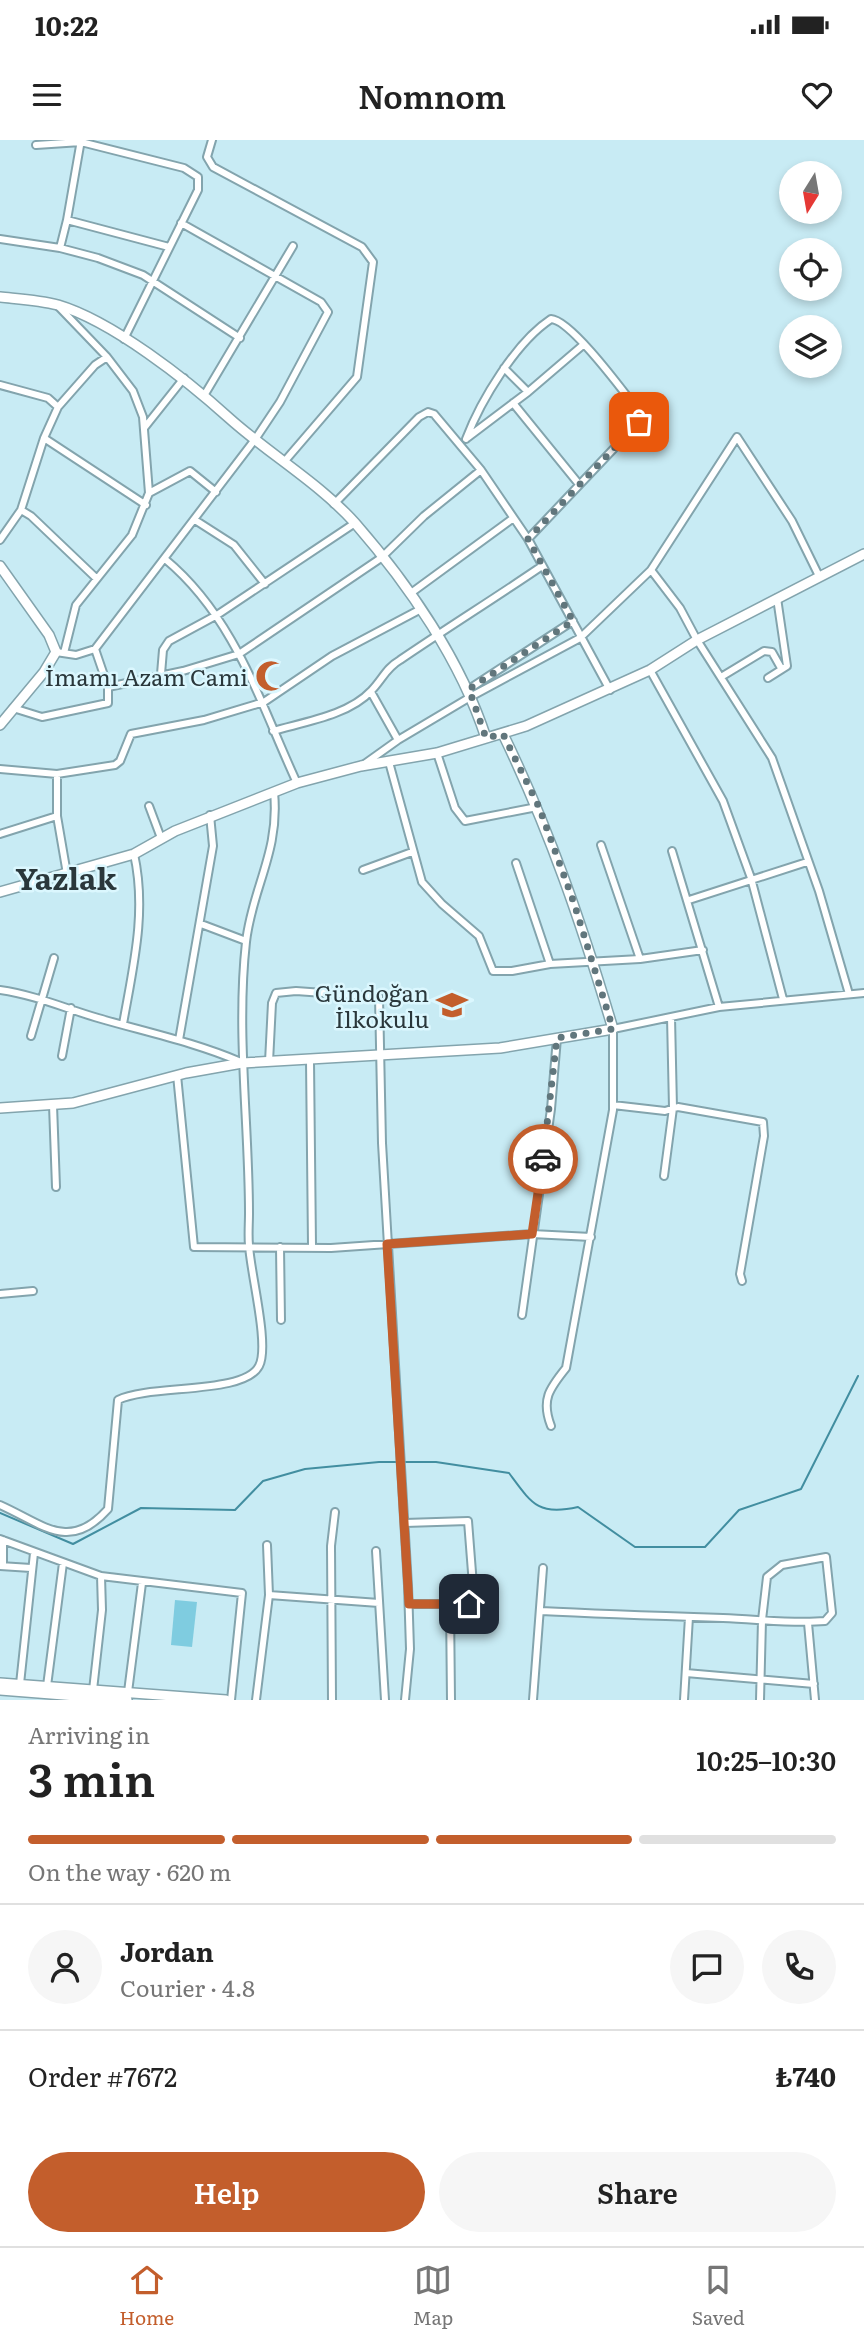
<!DOCTYPE html>
<meta charset="utf-8">
<style>
body{margin:0;font-family:Literata,serif;background:#f6f6f6;color:#222;height:100vh;display:flex;flex-direction:column;font-size:26px;white-space:nowrap}
*{box-sizing:border-box;margin:0}
p{font-size:23px;color:#767676}
.icon{flex:none;width:38px;height:38px;fill:none;stroke:currentColor;stroke-width:2;stroke-linecap:round;stroke-linejoin:round}
.map{position:relative;height:1560px;overflow:hidden}
.details{display:flex;flex-direction:column;background:#fff;flex:1}
.details>*{flex:none}
.needle{width:46px;rotate:191deg}
.controls{position:absolute;left:779px;top:21px;display:grid;gap:14px}
.controls a{display:grid;place-items:center;width:63px;height:63px;border-radius:50%;background:#fff;box-shadow:0 4px 10px #0003;font-size:35px}
.pin{position:absolute;display:grid;place-items:center;width:60px;height:60px;color:#fff;margin:-30px;border-radius:14px;box-shadow:0 4px 10px #0006}
.courier{position:absolute;display:grid;place-items:center;width:70px;height:70px;margin:-35px;border:5px solid #c35e2c;border-radius:50%;background:#fff;color:#222;box-shadow:0 2px 9px #0007}
.headline em{font-style:normal;font-weight:600}
.headline div{display:flex;flex-direction:column-reverse}
.headline{display:flex;align-items:center;justify-content:space-between;height:119px;padding:0 28px}
h1{font-size:46px;font-weight:600;line-height:52px}
.bar{display:grid;grid-template-columns:repeat(4,1fr);gap:10px 7px;align-content:center;height:84px;padding:0 28px}
.bar i{height:9px;border-radius:5px;background:#e0e0e0}
.bar .selected{background:#c35e2c}
.bar p{grid-column:span 4}
.line{display:flex;align-items:center;gap:18px;padding:0 28px;border-top:2px solid #e0e0e0}
.line div{flex:1}
.round{display:grid;place-items:center;flex:none;width:74px;height:74px;border-radius:37px;background:#f6f6f6}
.button{display:flex;gap:14px;margin-top:auto;padding:14px 28px}
.button a{flex:1;height:80px;border-radius:42px;background:#c35e2c;color:#fff;font-size:28px;font-weight:600;line-height:80px;text-align:center}
.button a+a{background:#f6f6f6;color:#222}
.status{display:flex;justify-content:space-between;align-items:center;height:49px;padding:0 35px;background:#fff;direction:ltr}
.status svg{height:19px;fill:currentColor}
header{display:flex;justify-content:space-between;align-items:center;height:91px;padding:0 28px;background:#fff;font-size:32px;font-weight:600}
.dock{display:flex;justify-content:space-around;align-items:center;height:98px;border-top:2px solid #e0e0e0;background:#fff;font-size:19px;color:#767676}
.dock a{display:grid;justify-items:center;gap:4px}
.dock .selected{color:#c35e2c}
.map>svg:first-child{display:block}
.green{fill:#7fcce0}
.lines{fill:none;stroke-linecap:round;stroke-linejoin:round}
.stream{stroke:#428ea0;stroke-width:2}
.street-casing{stroke:#83a4ad;stroke-width:10}
.secondary-casing{stroke:#83a4ad;stroke-width:12}
.street{stroke:#fff;stroke-width:6}
.secondary{stroke:#fff;stroke-width:9}
.done{stroke:#61767c;stroke-width:7;stroke-dasharray:0 12.6}
.route{stroke:#c35e2c;stroke-width:9}
.labels{text-anchor:middle;dominant-baseline:central;stroke-width:5;stroke-linejoin:round;paint-order:stroke}
.poi-label{font-size:23px;fill:#2a373b;stroke:#dbf7fe;text-anchor:end}
.district-label{font-size:30px;font-weight:bold;fill:#2a373b;stroke:#dbf7fe}
</style>
<div class="status"><b>10:22</b><svg viewBox="0 0 49 12"><path d="M0 12V9h3v3zM5 12V6h3v6zM10 12V3h3v9zM15 12V0h3v12zM26 1h20v11H26zM47 4h2v5h-2z"/></svg></div>
<header><svg class="icon" aria-label="menu" viewBox="0 0 24 24"><path d="M4 6h16M4 12h16M4 18h16"/></svg>Nomnom<svg class="icon" aria-label="heart" viewBox="0 0 24 24"><path d="M12 20l-8-8c-3-5 5-10 8-4 3-6 11-1 8 4z"/></svg></header>
<div class="map">
<svg width="864" height="1560" viewBox="0 0 864 1560">
<rect width="100%" height="100%" fill="#c8ebf4"/>
<path class="green" d="M175,1460l22,2 -5,45 -21,-2z"/>
<g class="lines">
<path class="stream" d="M0,1373l73,31 68,-36 94,2 28,-29 42,-12 74,-7h57l73,11c23,31 29,43 69,34l57,40h70l34,-37 62,-21 57,-113"/>
<defs>
<path id="street" d="M81,0l-14,80 102,27
M212,0l-5,17 6,10 149,80 11,15 -16,115 -73,85
M36,5l45,-3 103,26 14,9v13l-74,149
M0,99l60,9 38,10 45,17 97,63
M60,108l7,-28
M58,166l49,51
M504,228l24,24
M0,245l48,13 10,9 37,-42 12,-8 26,34 10,26 6,76 -17,42 -56,70 -12,48
M205,254l88,-148
M513,263l65,80
M145,287l39,-49
M44,298l102,67
M467,298l61,-46 55,-47
M466,299c15,-39 50,-97 85,-120 20,1 72,72 86,90l2,13 -111,117
M149,353l41,-22 26,21
M334,364l85,-87 9,-5 6,2 47,56 47,69 82,151
M21,370l10,6 65,62
M195,380l39,25 31,39
M0,400l21,-30 23,-72 14,-31
M165,419c70,58 95,144 132,224
M651,430l29,38 17,32 75,118 47,133 30,103
M411,453l101,-74
M56,512l20,3 19,-6 161,-211 24,-36 48,-90 -7,-10 -140,-79
M650,530l73,131 28,77 32,121
M161,534l2,-24 6,-9 48,-26 138,-92
M721,537l43,-26 8,1 9,16
M768,538l19,-12 -10,-68
M108,547l75,-16 56,-17 142,-96 43,-42 57,-46
M469,549l104,-68
M371,552l27,48
M13,568l29,9 66,-14v-16l-13,-38
M273,591c31,-9 76,-16 98,-40 11,-11 15,-23 29,-31 47,-32 95,-62 142,-94
M437,613l18,55 10,13 72,-14
M389,622l33,120 20,22 37,32 14,35h19l38,-7 90,-5 63,-9
M363,625l35,-25 74,-44 108,-58 71,-68 86,-133 55,84 27,55
M0,629l57,5 58,-9 5,-4 11,-27 73,-14 60,-18 68,-46 89,-47
M57,634v42l10,58
M149,666l12,32
M0,694l57,-18
M601,705l39,114
M672,711l47,156
M516,723l34,101
M363,730l49,-18
M689,760l118,-38
M201,784l45,17
M0,850c35,5 64,18 98,28 48,14 96,24 143,44
M123,884c10,-57 24,-112 11,-170
M31,896l23,-78
M179,900l34,-194 -3,-31
M62,916l9,-48
M310,921l2,185
M269,922l3,-59 4,-10 20,-2 83,6 3,146 26,443 2,63 -5,51
M177,935l17,172 137,1 201,-14 59,3
M53,965l3,82
M613,965l52,6 13,-4 85,15 1,14 -24,138 2,7
M664,1036l9,-68 -2,-91
M280,1107l1,73
M0,1154l33,-3
M522,1175l29,-206 6,-71
M551,1286c-10,-26 -2,-37 15,-58l47,-258v-81l106,-22 145,-14
M0,1365c43,19 69,48 108,4l10,-109c32,-16 126,-5 141,-34 11,-20 -9,-95 -10,-121 -1,-10 0,-21 0,-32 0,-90 -13,-181 -3,-271 6,-54 34,-90 28,-150
M405,1383l63,-2 6,77 -5,6h-60
M0,1399l101,37 141,17 -11,107
M376,1411l9,149
M3,1425v-25
M0,1426l31,2
M269,1455l110,8
M450,1464l1,96
M541,1471c60,3 121,5 182,7 34,1 68,6 102,3l7,-8 -6,-56 -44,8 -15,12 -5,43 -2,80
M808,1483l7,77
M686,1533l128,11
M20,1544l14,-131
M47,1546l16,-123
M93,1550l9,-80 -1,-34
M128,1552l14,-109
M256,1560l13,-105 -2,-50
M332,1560l-1,-154 4,-34
M533,1560l10,-132
M684,1560l5,-83"/>
<path id="secondary" d="M0,157c19,2 39,3 58,8 54,16 129,75 171,113 40,36 90,65 126,105 54,62 106,138 131,215
M0,426l49,69 7,17 -12,20 -44,53
M0,752l134,-38 41,-23 122,-48 64,-17 76,-13 89,-27 124,-56 47,-30 167,-86
M0,968l73,-5 113,-30 56,-10 258,-15 113,-19c-31,-104 -63,-198 -110,-295
M0,1543l226,17
M0,1550l127,10"/>
</defs>
<use href="#street" class="street-casing"/>
<use href="#secondary" class="secondary-casing"/>
<use href="#street" class="street"/>
<use href="#secondary" class="secondary"/>
</g>
<g class="lines">
<path class="done" d="M543,1019l14,-121 56,-9 -39,-126 -35,-96 -36,-73 -17,4 -17,-49 104,-68 -45,-82 111,-117"/>
<path class="route" d="M469,1464h-60l-22,-360 145,-10 11,-75"/>
</g>
<defs>
<symbol id="mosque-bare" viewBox="-9 -9 18 18"><path d="M3.5-4.9A6 6 0 1 0 3.5 4.9A5 5 0 1 1 3.5-4.9Z" fill="#c35e2c" stroke="#dbf7fe" stroke-width="2.5" paint-order="stroke"/></symbol>
<symbol id="school-bare" viewBox="-9 -9 18 18"><path d="M0-5L7-2L0 1L-7-2ZM-4 1L0 2.5L4 1V4Q0 6-4 4Z" fill="#c35e2c" stroke="#dbf7fe" stroke-width="2.5" paint-order="stroke"/></symbol>
</defs>
<g fill-rule="evenodd">
<use href="#mosque-bare" x="249" y="514" width="44" height="44"/>
<use href="#school-bare" x="430" y="843" width="44" height="44"/>
</g>
<g class="labels">
<g class="poi-label">
<text x="248" y="536">İmamı Azam Cami</text>
<text x="429" y="852">Gündoğan<tspan x="429" dy="26">İlkokulu</tspan></text>
</g>
<g class="district-label">
<text x="66" y="737">Yazlak</text>
</g>
</g>
</svg>
<div class="controls">
<a><svg class="needle" viewBox="-14 -14 28 28"><path d="M0-13l5 13h-10z" fill="#e53935"/><path d="M0 13l5-13h-10z" fill="#767676"/></svg></a>
<a><svg class="icon" aria-label="locate" viewBox="0 0 24 24"><circle cx="12" cy="12" r="6"/><path d="M12 2v4M12 18v4M2 12h4M18 12h4"/></svg></a>
<a><svg class="icon" aria-label="layers" viewBox="0 0 24 24"><path d="M12 4l9 5-9 5-9-5zM3 14l9 5 9-5"/></svg></a>
</div>
<div class="pin" style="left:639px;top:282px;background:#ea580c"><svg class="icon" aria-label="bag" viewBox="0 0 24 24"><path d="M5 8h14l-1 12H6zM9 8a3 3 0 0 1 6 0"/></svg></div>
<div class="pin" style="left:469px;top:1464px;background:#1f2937"><svg class="icon" aria-label="home" viewBox="0 0 24 24"><path d="M3 11l9-7 9 7M6 9v11h12V9"/></svg></div>
<div class="courier" style="left:543px;top:1019px"><svg class="icon" aria-label="car" viewBox="0 0 24 24"><path d="M5 17H2v-5l4-1 3-4h7l3 4 3 1v5h-3M9 17h6M6 11h13"/><circle cx="7" cy="17" r="2"/><circle cx="17" cy="17" r="2"/></svg></div>
</div>
<section class="details">
<div class="headline"><div><h1>3 min</h1><p>Arriving in</p></div><em>10:25–10:30</em></div>
<div class="bar"><i class="selected"></i><i class="selected"></i><i class="selected"></i><i></i><p>On the way · 620 m</p></div>
<div class="line" style="height:126px"><a class="round"><svg class="icon" aria-label="person" viewBox="0 0 24 24"><circle cx="12" cy="8" r="4"/><path d="M4 21q1-7 8-7t8 7"/></svg></a><div><b>Jordan</b><p>Courier · 4.8</p></div><a class="round"><svg class="icon" aria-label="chat" viewBox="0 0 24 24"><path d="M4 5h16v11H9l-5 4z"/></svg></a><a class="round"><svg class="icon" aria-label="phone" viewBox="0 0 24 24"><path d="M5 4h4l2 5-3 2q2 4 5 5l2-3 5 2v4C11 20 4 13 5 4z"/></svg></a></div>
<div class="line" style="height:91px"><div>Order #7672</div><b>₺740</b></div>
<div class="button"><a>Help</a><a>Share</a></div>
</section>
<nav class="dock">
<a class="selected"><svg class="icon" aria-label="home" viewBox="0 0 24 24"><path d="M3 11l9-7 9 7M6 9v11h12V9"/></svg>Home</a>
<a><svg class="icon" aria-label="map" viewBox="0 0 24 24"><path d="M3 6l6-2 6 2 6-2v14l-6 2-6-2-6 2zM9 4v14M15 6v14"/></svg>Map</a>
<a><svg class="icon" aria-label="saved" viewBox="0 0 24 24"><path d="M7 4h10v16l-5-4-5 4z"/></svg>Saved</a>
</nav>
